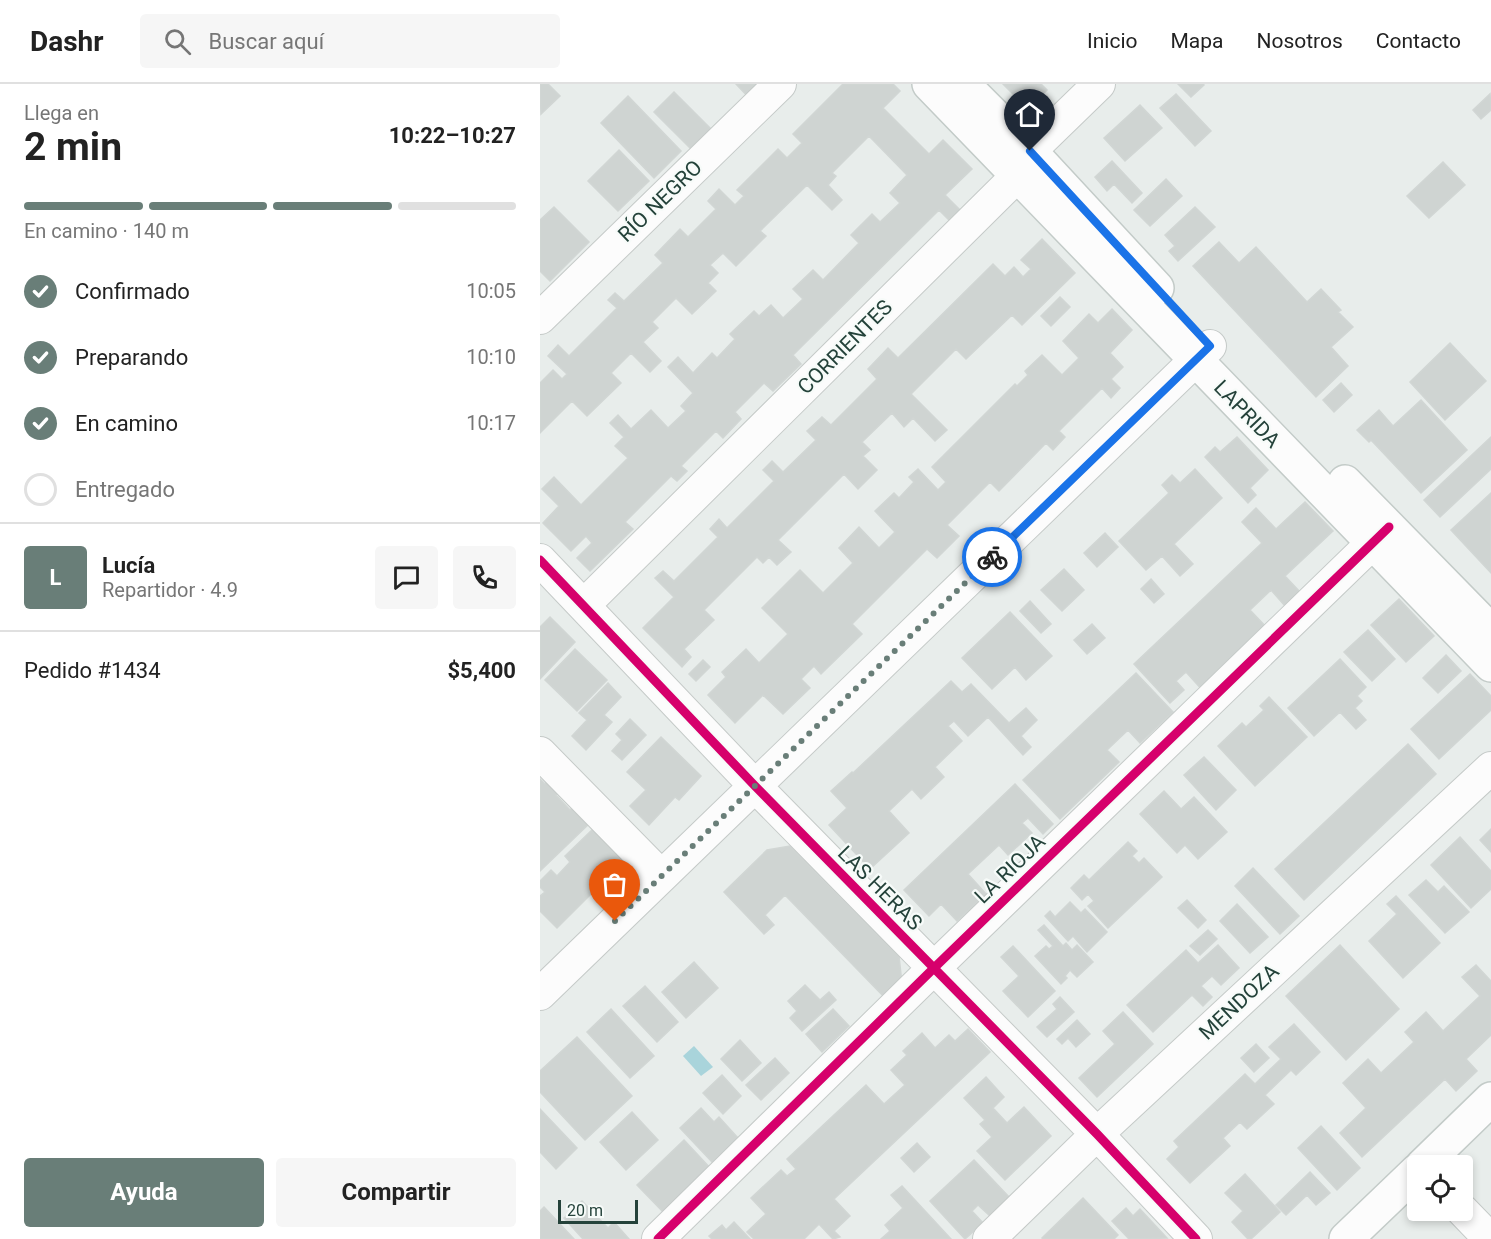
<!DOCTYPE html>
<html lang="es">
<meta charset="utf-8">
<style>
body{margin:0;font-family:Roboto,sans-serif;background:#f6f6f6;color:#222;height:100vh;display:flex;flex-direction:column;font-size:22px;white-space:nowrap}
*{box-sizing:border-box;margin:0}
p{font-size:20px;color:#767676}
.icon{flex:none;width:33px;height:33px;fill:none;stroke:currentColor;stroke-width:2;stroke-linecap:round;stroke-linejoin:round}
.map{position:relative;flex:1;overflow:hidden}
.drawer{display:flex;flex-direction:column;background:#fff;width:540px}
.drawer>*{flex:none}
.fabs{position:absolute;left:867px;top:1071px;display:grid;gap:12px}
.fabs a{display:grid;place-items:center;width:66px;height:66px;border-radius:6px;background:#fff;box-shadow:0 3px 9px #0003;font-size:30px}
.scale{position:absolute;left:18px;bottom:15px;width:80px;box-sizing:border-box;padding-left:6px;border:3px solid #24423a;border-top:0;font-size:16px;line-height:21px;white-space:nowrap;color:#24423a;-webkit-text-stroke:4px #f7fbf9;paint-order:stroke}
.pin{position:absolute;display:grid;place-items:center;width:51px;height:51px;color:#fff;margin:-62px -26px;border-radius:50% 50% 50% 0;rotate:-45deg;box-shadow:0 0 6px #0007}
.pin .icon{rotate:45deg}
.courier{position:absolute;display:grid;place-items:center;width:60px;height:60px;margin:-30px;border:4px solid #1a73e8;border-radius:50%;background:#fff;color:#222;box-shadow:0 2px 8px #0007}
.headline em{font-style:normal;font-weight:700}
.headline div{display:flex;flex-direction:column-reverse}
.headline{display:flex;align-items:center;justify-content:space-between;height:102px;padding:0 24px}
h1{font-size:39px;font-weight:700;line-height:45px}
.bar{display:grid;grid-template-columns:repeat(4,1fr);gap:9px 6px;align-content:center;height:72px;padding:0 24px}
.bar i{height:8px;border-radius:4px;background:#e0e0e0}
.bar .active{background:#697e78}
.bar p{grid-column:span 4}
.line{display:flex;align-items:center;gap:15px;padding:0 24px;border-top:2px solid #e0e0e0}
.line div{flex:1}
.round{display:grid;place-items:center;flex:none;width:63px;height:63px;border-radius:6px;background:#f6f6f6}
ol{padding:0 24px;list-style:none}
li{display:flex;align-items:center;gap:18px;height:66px}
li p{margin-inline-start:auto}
li .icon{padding:6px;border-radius:50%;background:#697e78;color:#fff;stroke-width:4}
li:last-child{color:#767676}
li i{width:33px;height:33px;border:3px solid #e0e0e0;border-radius:50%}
.cta{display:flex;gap:12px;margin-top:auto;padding:12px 24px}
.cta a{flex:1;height:69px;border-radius:6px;background:#697e78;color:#fff;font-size:24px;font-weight:700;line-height:69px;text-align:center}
.cta a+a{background:#f6f6f6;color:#222}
header{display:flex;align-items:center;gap:36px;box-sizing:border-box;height:84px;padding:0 30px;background:#fff;border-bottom:2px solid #e0e0e0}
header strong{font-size:28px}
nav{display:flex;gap:33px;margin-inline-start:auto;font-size:21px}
.search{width:420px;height:54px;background:#f6f6f6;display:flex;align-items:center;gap:15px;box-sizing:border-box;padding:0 21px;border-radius:6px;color:#767676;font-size:22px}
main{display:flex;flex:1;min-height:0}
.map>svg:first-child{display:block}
.water{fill:#a9d4db}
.building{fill:#cfd4d2;stroke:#d1d6d4;stroke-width:1.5}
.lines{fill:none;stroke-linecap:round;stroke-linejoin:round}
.street-casing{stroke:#c5cac8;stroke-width:34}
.secondary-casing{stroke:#c3cbc8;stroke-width:36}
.street{stroke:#fcfcfc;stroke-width:32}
.secondary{stroke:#fcfcfc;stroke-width:33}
.cycleway-casing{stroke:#f7fbf9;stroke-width:13}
.cycleway{stroke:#d6006c;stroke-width:9}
.done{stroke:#697e78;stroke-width:6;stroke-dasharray:0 10.8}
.route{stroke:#1a73e8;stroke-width:8}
.labels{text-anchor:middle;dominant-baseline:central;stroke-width:4.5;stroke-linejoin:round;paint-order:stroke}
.street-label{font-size:21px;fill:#24423a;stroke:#f7fbf9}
</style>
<header>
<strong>Dashr</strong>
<div class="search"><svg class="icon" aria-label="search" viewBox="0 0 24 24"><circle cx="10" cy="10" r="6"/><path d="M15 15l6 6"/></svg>Buscar aquí</div>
<nav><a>Inicio</a><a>Mapa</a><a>Nosotros</a><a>Contacto</a></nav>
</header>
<main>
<section class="drawer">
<div class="headline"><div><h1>2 min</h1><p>Llega en</p></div><em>10:22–10:27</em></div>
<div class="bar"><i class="active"></i><i class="active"></i><i class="active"></i><i></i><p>En camino · 140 m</p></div>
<ol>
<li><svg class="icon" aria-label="check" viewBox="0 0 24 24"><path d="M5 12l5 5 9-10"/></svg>Confirmado<p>10:05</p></li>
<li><svg class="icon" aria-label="check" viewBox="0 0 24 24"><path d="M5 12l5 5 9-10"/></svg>Preparando<p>10:10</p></li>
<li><svg class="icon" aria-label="check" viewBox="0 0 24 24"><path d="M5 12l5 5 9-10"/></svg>En camino<p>10:17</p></li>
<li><i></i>Entregado</li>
</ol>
<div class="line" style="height:108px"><b class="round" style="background:#697e78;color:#fff">L</b><div><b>Lucía</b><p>Repartidor · 4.9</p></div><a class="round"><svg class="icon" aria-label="chat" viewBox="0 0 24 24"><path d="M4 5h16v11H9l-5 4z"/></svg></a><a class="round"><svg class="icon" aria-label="phone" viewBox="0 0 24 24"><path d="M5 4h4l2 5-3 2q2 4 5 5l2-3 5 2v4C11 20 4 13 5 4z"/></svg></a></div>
<div class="line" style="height:78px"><div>Pedido #1434</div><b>$5,400</b></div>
<div class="cta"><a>Ayuda</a><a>Compartir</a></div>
</section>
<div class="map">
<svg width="951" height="1155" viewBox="0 0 951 1155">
<rect width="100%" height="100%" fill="#e8edeb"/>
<path class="water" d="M154,962l19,21 -12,9 -18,-20z"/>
<path class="building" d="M0,0h8l12,12 -19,18z
M196,0h34l-18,17z
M303,0h50l7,7 -17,17 46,46 14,-14 29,29 -27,26 15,15 -11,10 -10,-10 -146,145 8,9 -28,27 -9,-8 -29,29 6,7 -18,19 -7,-7 -35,35 6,5 -10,10 -6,-5 -46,46 8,7 -43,42 -13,-13 15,-15 -6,-7 -15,15 -28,-28 16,-17 -17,-17 12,-12 27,28 47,-47 -13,-12 9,-9 -14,-14 8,-8 13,14 20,-19 17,18 18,-17 -5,-5 12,-13 -25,-26 10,-10 15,16 19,-20 5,5 18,-19 -5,-5 24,-23 5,5 12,-11 12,13 20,-19 -10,-10 20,-19 10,10 36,-37 -8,-8 21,-21 8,8 20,-19 -10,-10 17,-18 -38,-39 -37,37 4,3 -8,9 14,15 -10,10 -25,-25 -47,46 6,5 -30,30 -13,-13 -13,12 8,8 -10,10 8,8 -24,23 -16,-16 -24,24 6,6 -15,14 18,19 -11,11 -19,-19 -20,20 10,10 -34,33 -15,-15 -32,32v-50l13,-13 9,9 5,-5 -19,-18 10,-11 11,11 48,-48 -9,-8 7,-7 9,8 39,-38 -8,-8 25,-26 8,8 28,-28 -8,-8 11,-12 16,16 9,-9 -7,-6 41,-41 9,9 15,-15 -9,-9z
M463,0h38l6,6 -19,19z
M638,0h25l1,1 -13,12z
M134,8l37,37 -20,20 -37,-37z
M636,10l35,37 -16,15 -35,-38z
M950,10l1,16 -10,9 -8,-9z
M88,12l53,55 -27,27 -53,-55z
M600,21l22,23 -37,33 -21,-23z
M79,66l30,31 -31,30 -30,-30z
M572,77l30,32 -10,10 -18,-19 -7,7 -12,-14z
M903,78l22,23 -36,33 -22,-22z
M626,95l16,17 -32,30 -16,-16z
M14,123l35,35 -39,39 -10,-10v-51z
M655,123l20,20 -37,34 -9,-10 6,-5 -10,-11z
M502,155l33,34 -53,52 -10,-10 -46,44 -10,-10 -45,45 36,36 -12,11 -22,-23 -9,9 -12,-14 -30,29 8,8 -7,6 14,14 -19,19 -14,-15 -66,66 13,12 -14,13 -8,-8 -6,6 -6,-6 -53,53 10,10 -30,29 7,8 -9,10 -39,-39 31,-31 -19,-19 8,-7 11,10 44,-44 -8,-8 9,-10 8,9 47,-47 -11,-11 9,-9 11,11 33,-32 -9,-9 15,-14 9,8 46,-46 -9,-10 20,-21 10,10 95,-94 12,12 9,-9 9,10 8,-8 -10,-9z
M679,158l20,21 17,-16 51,55 14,-13 20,21 -3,2 15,15 -22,20 17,19 -32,31 -123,-131z
M520,213l10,10 -19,19 -10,-10z
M572,225l20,21 -22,23 13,14 -12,12 9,9 -9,10 -9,-10 -43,43 6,6 -12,13 -7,-7 -47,48 -9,-9 -43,43 12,11 -22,22 -10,-9 -75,75 10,10 -41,40 -7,-8 -13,13 9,9 -27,26 -20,-19 -28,28 -27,-28 18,-18 -4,-5 24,-23 13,14 29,-29 -26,-26 38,-38 23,23 30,-30 -14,-15 20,-21 20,21 16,-16 -20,-21 19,-18 5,5 15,-16 -5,-5 9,-8 20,21 8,-8 -14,-15 83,-83 2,2 11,-11 -3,-4 17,-16 20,20 17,-17 -16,-17 26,-27 9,9z
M910,259l36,38 -41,39 -35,-38z
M801,299l11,12 -18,17 -11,-12z
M881,316l46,50 -46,43 -50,-53 -2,2 -12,-12 22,-20 14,16z
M697,353l31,33 -18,18 6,7 -8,8 -43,-46 10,-10 5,5z
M951,353v32l-51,48 -16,-17z
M655,385l27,29 -48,46 19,20 -13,12 -18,-20 -16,14 -27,-29 50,-48 -7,-8 10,-10 8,8z
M951,409v80l-40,-43z
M765,418l28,29 -48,45 15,16 -15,14 -14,-16 -21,20 19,20 -65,62 -18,-20 -10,9 8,9 -14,13 -36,-39 128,-121 -20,-21 14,-14 20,21z
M565,449l13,14 -21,20 -13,-14z
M524,485l20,21 -22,21 -21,-21z
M611,495l13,15 -10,9 -13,-14z
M859,515l35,37 -28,26 -35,-37z
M490,517l21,23 -10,9 -21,-22z
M470,528l42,44 -26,24 -11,-13 -23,22 -30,-31z
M10,533l25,25 -35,37v-52z
M552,540l13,14 -18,16 -13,-14z
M828,546l27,29 -23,22 -28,-29z
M35,565l32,31 -30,31 -32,-31z
M906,571l15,16 -23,22 -15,-15z
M800,575l26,28 -9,9 5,5 -7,7 11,12 -10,9 -16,-17 -26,24 -26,-28z
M163,576l7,7 -14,14 -7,-7z
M596,589l37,39 -33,31 -12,-13 -21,20 12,12 -59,57 -37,-39z
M930,590l21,22v14l-52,49 -28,-30z
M411,597l11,11 9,-8 38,39 17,-15 11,12 -16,16 10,11 -8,8 -35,-38 -20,19 -14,-15 -6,5 14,15 -27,26 9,10 -23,22 -9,-10 -23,22 20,22 -39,36 -41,-44 18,-17 -16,-17 21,-19 1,1z
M68,599l13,14 -17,18 8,7 -26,28 -14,-14 15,-16 -8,-7z
M729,613l38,40 -52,49 -37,-40 24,-23 4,4 18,-17 -4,-4z
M90,635l16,16 -24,25 -10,-9 10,-11 -6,-6z
M121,653l40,39 -22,24 -4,-3 -26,28 -19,-19 16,-16 -19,-18z
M868,660l28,30 -132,126 -29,-31z
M664,673l32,33 -20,20 -32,-35z
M10,694l12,12 -6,5 14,15 6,-6 16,17 -52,50v-92l5,5z
M475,700l38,40 -10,10 -15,-16 -6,5 10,10 -24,22 -9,-10 -31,29 18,20 -29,27 -16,-17 -12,12 -25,-26z
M624,707l17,18 13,-12 33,35 -29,27 -13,-14 -8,8 -37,-39z
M54,744l31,32 -68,68 -17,-17v-15l5,-4 -5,-5v-6l11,-11 6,6 13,-14 -5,-6z
M951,745v23l-11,-12z
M920,753l31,34v18l-20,19 -40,-43z
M588,758l9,9 -5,5 7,7 5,-5 18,19 -54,51 -20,-22 6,-5 -6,-7 -6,6 -11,-12 13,-13 5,5z
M250,762l109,110 3,28 -15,16 -102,-105 -20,20 9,10 -10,9 -40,-42 43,-42z
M713,784l46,48 -19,18 -45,-48z
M886,796l12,12 6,-6 25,26 -24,21 -36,-38z
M856,812l44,47 -37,35 -34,-37 28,-27 -10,-10z
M647,816l19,20 -8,8 -20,-20z
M530,818l11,11 4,-4 22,23 -20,20 -14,-16 -5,5 -23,-25 5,-5 5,6z
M697,820l31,33 -18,16 -30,-32z
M504,841l19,21 3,-3 6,7 5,-5 16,17 -16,15 -7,-7 -5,6 2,2 -6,6 -26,-28 11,-10 3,3 4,-3 -15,-16z
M668,846l9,9 -17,16 -10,-9z
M678,861l21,23 -18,17 -9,-9 -11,10 11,11 -9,9 -11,-11 -39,37 -26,-27 59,-55 12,13z
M800,861l59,64 -53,51 -60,-64z
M473,862l42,45 -27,26 -25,-26 16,-15 -18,-19z
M154,878l24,26 -32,30 -24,-26z
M936,881l15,16v54l-25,24 11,12 -21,20 -11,-12 -83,78 -22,-24 26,-25 -23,-25 25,-24 13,14 33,-31 -9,-10 21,-20 17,19 37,-35 -18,-19z
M265,901l15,15 9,-8 7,8 -34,31 -12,-13 7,-7 -9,-10z
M105,902l33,36 -21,20 -34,-36z
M520,913l14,15 -27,25 -10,-10 20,-18 -4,-5z
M71,925l43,47 -24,22 -43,-46z
M293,925l16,17 -27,26 -16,-18z
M583,928l30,32 -56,53 -18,-19 36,-34 -12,-13z
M537,936l13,14 -14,13 -8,-9 -6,6 -5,-5z
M754,940l26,28 -24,23 -5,-5 -26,25 9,9 -27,25 -7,-7 -17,16 7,8 -40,37 -23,-24 12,-12 -5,-6 71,-67 10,10 26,-25 -12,-12z
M428,945l22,23 -156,147 16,17 -16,15 6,6 -7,2 -14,-15 -15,15h-50l-7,-7 19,-18 -15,-16 30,-28 6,6 9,-7 -9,-10 79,-74 18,19 21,-19 -14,-15 16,-15 -4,-4 19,-18 13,15 14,-13 6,6z
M37,953l55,59 -47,44 -45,-48v-21z
M200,956l21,23 -19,18 -21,-22z
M716,960l13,14 -15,14 -13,-14z
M235,974l14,15 -28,27 -15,-15z
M182,991l19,21 -18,18 -20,-21z
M446,993l18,20 -11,11 14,15 17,-16 27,29 -46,44 -28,-29 15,-14 -12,-13 5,-4 -21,-22z
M161,1024l13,14 5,-5 19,21 -26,24 -32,-34z
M0,1025l37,39 -21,21 -16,-17z
M92,1028l26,28 -32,30 -26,-28z
M781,1042l39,42 -23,22 -39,-42z
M144,1056l28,30 -47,44 -28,-29z
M377,1059l13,14 -16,15 -13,-14z
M434,1076l36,38 -20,18 -12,-11 -6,6 11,12 -18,16 -35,-38z
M770,1088l20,21 -14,12 -9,-10 -21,20 -10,-10z
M705,1090l35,38 -29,27h-3l-16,-17 11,-11 -18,-18z
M362,1102l49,53h-70l9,-8 -5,-6 18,-17 -12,-13z
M543,1114l35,37 -4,4h-71l-1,-1z
M42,1117l26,27 6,-6 15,17h-46l-19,-21z
M4,1123l30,32h-34v-28z
M586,1124l7,8 7,-7 27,29 -38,1 -17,-18z
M194,1138l16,17h-38l-3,-3 13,-11 4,5z"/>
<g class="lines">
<defs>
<path id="street" d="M0,234l240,-234
M0,476l215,226 342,348 99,105
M44,521l428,-424 18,-30 69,-67
M0,669l121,123
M0,910l670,-648
M922,1126l28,29
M118,1155l276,-271 455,-441
M449,1155l108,-105 394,-366"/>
<path id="secondary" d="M389,0l562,581
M423,0l67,67 127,137
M805,398l146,149
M882,1082l69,-67
M806,1155l72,-69"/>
</defs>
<use href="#street" class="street-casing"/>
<use href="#secondary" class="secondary-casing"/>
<use href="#street" class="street"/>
<use href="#secondary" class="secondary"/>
<defs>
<path id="cycleway" d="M0,476l215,226 342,348 99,105
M118,1155l276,-271 455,-441"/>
</defs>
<use href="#cycleway" class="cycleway-casing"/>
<use href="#cycleway" class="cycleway"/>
</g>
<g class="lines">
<path class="done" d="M75,837l377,-364"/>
<path class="route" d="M452,473l218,-211 -180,-195"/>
</g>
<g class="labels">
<g class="street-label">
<text transform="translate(120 117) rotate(-44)">RÍO NEGRO</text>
<text transform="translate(305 263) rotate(-45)">CORRIENTES</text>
<text transform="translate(707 330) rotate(46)">LAPRIDA</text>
<text transform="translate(470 785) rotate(-44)">LA RIOJA</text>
<text transform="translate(340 804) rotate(45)">LAS HERAS</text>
<text transform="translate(699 918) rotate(-43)">MENDOZA</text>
</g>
</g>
</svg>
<div class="fabs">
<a><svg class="icon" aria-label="locate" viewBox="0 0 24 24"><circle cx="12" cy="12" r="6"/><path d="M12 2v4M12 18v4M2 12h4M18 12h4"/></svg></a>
</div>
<div class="scale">20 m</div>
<div class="pin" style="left:75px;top:837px;background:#ea580c"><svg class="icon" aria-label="bag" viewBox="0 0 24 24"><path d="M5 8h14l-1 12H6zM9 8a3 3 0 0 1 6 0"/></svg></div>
<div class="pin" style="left:490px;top:67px;background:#1f2937"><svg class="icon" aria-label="home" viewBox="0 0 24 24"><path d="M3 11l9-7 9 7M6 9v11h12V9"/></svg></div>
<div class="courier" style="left:452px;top:473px"><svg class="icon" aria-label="bike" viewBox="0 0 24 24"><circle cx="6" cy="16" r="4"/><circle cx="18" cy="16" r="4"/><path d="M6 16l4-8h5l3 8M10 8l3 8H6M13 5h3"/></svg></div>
</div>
</main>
